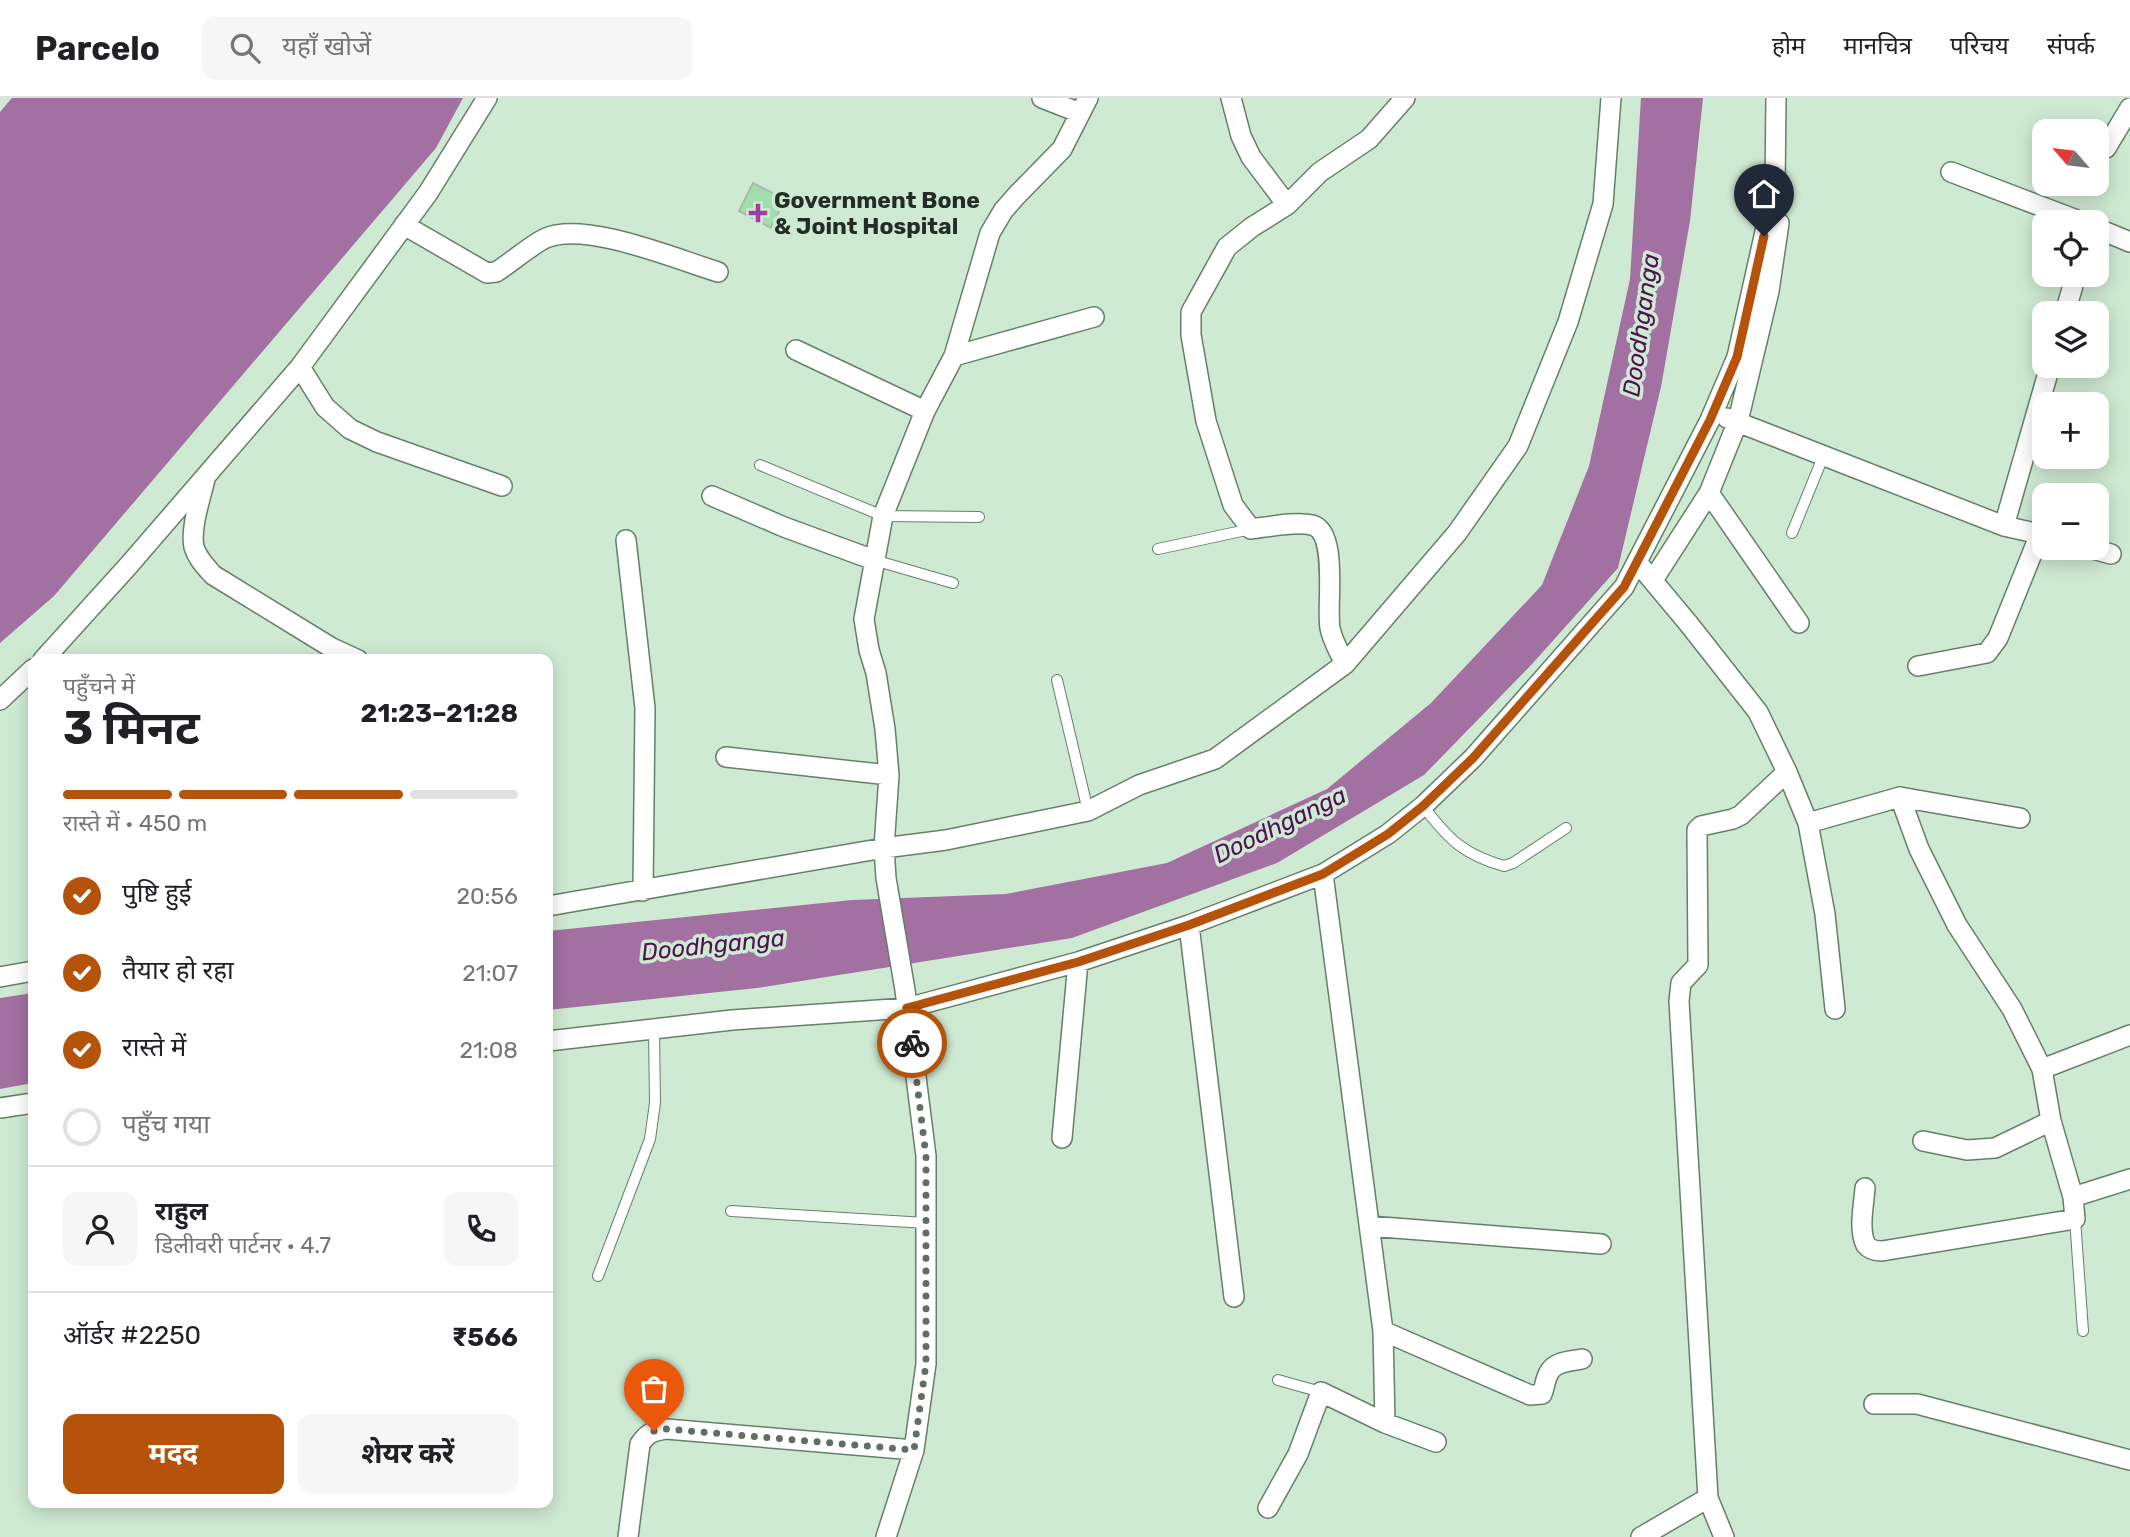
<!DOCTYPE html>
<html lang="hi">
<meta charset="utf-8">
<style>
body{margin:0;font-family:Rubik,"Noto Sans Devanagari",sans-serif;background:#f6f6f6;color:#202124;height:100vh;display:flex;flex-direction:column;font-size:26px;white-space:nowrap}
*{box-sizing:border-box;margin:0}
p{font-size:23px;color:#757577}
.icon{flex:none;width:38px;height:38px;fill:none;stroke:currentColor;stroke-width:2;stroke-linecap:round;stroke-linejoin:round}
.map{position:relative;flex:1;overflow:hidden}
.sheet{position:absolute;left:28px;top:556px;width:525px;height:854px;display:flex;flex-direction:column;background:#fff;border-radius:14px;box-shadow:0 4px 18px #0003}
.sheet>*{flex:none}
.needle{width:46px;rotate:298deg}
.tools{position:absolute;left:2032px;top:21px;display:grid;gap:14px}
.tools a{display:grid;place-items:center;width:77px;height:77px;border-radius:14px;background:#fff;box-shadow:0 4px 18px #0003;font-size:35px}
.pin{position:absolute;display:grid;place-items:center;width:60px;height:60px;color:#fff;margin:-72px -30px;border-radius:50% 50% 50% 0;rotate:-45deg;box-shadow:0 0 7px #0007}
.pin .icon{rotate:45deg}
.courier{position:absolute;display:grid;place-items:center;width:70px;height:70px;margin:-35px;border:5px solid #b45309;border-radius:50%;background:#fff;color:#222;box-shadow:0 2px 9px #0007}
.head em{font-style:normal;font-weight:700}
.head div{display:flex;flex-direction:column-reverse}
.head{display:flex;align-items:center;justify-content:space-between;height:119px;padding:0 35px}
h1{font-size:46px;font-weight:700;line-height:52px}
.bar{display:grid;grid-template-columns:repeat(4,1fr);gap:10px 7px;align-content:center;height:84px;padding:0 35px}
.bar i{height:9px;border-radius:5px;background:#e0e0e0}
.bar .on{background:#b45309}
.bar p{grid-column:span 4}
.line{display:flex;align-items:center;gap:18px;padding:0 35px;border-top:2px solid #e0e0e0}
.line div{flex:1}
.round{display:grid;place-items:center;flex:none;width:74px;height:74px;border-radius:14px;background:#f6f6f6}
ol{padding:0 35px;list-style:none}
li{display:flex;align-items:center;gap:21px;height:77px}
li p{margin-inline-start:auto}
li .icon{padding:7px;border-radius:50%;background:#b45309;color:#fff;stroke-width:4}
li:last-child{color:#757577}
li i{width:38px;height:38px;border:4px solid #e0e0e0;border-radius:50%}
.button{display:flex;gap:14px;margin-top:auto;padding:14px 35px}
.button a{flex:1;height:80px;border-radius:14px;background:#b45309;color:#fff;font-size:28px;font-weight:700;line-height:80px;text-align:center}
.button a+a{background:#f6f6f6;color:#202124}
header{display:flex;align-items:center;gap:42px;box-sizing:border-box;height:98px;padding:0 35px;background:#fff;border-bottom:2px solid #e0e0e0}
header strong{font-size:33px}
nav{display:flex;gap:38px;margin-inline-start:auto;font-size:24px}
.search{width:490px;height:63px;background:#f6f6f6;display:flex;align-items:center;gap:18px;box-sizing:border-box;padding:0 24px;border-radius:14px;color:#757577;font-size:26px}
.map>svg:first-child{display:block}
.water{fill:#a370a2}
.building{fill:#a1deab;stroke:#a3bda7;stroke-width:2}
.lines{fill:none;stroke-linecap:round;stroke-linejoin:round}
.service-casing{stroke:#677f6a;stroke-width:12}
.minor-casing{stroke:#677f6a;stroke-width:22}
.service{stroke:#fff;stroke-width:10}
.minor{stroke:#fff;stroke-width:19}
.done{stroke:#5f6f62;stroke-width:7;stroke-dasharray:0 12.6}
.route{stroke:#b45309;stroke-width:9}
.poi-dot{fill:#a13ca2;stroke:#cfead3;stroke-width:2.5}
.labels{text-anchor:middle;dominant-baseline:central;stroke-width:7;stroke-linejoin:round;paint-order:stroke}
.poi-label{font-size:23px;font-weight:bold;fill:#232d25;stroke:#cfead3;text-anchor:start}
.water-label{font-size:24px;font-style:italic;fill:#501052;stroke:#cfead3}
</style>
<header>
<strong>Parcelo</strong>
<div class="search"><svg class="icon" aria-label="search" viewBox="0 0 24 24"><circle cx="10" cy="10" r="6"/><path d="M15 15l6 6"/></svg>यहाँ खोजें</div>
<nav><a>होम</a><a>मानचित्र</a><a>परिचय</a><a>संपर्क</a></nav>
</header>
<div class="map">
<svg width="2130" height="1439" viewBox="0 0 2130 1439">
<rect width="100%" height="100%" fill="#cfead3"/>
<path class="water" d="M12,0h451l-27,50 -382,448 -54,47v-531z
M1641,0h62l-13,123 -29,166 -43,181 -85,95 -109,112 -147,88 -205,75 -315,50 -209,22v-79l304,-31 154,-6 161,-31 160,-74 104,-86 111,-118 47,-119 41,-187z
M33,895v90l-33,6v-91z"/>
<path class="building" d="M753,85l32,16 -14,29 -32,-17z"/>
<g class="lines">
<defs>
<path id="service" d="M760,367l123,51 96,1
M1792,435l31,-76
M1158,451l93,-20
M874,462l79,23
M1057,582l31,131
M1423,708c25,33 41,49 81,60l9,-3 53,-35
M731,1113l195,12
M2075,1121l8,112
M598,1178l52,-137 5,-36 -1,-74
M1278,1282l43,12"/>
<path id="minor" d="M1042,0l38,15
M1231,0l10,38 10,21 36,48
M2106,50l24,-40
M1951,74l131,50
M1779,125l-10,68 -31,130 -29,72 90,130
M404,127l83,48 9,-1c15,-9 36,-28 50,-34 39,-17 130,21 172,34
M2096,130l34,14
M2065,215l11,-38
M796,252l129,61
M954,258l140,-39
M300,269l25,40 25,22 27,13 125,44
M1727,320l277,108 40,9
M205,381c-4,18 -15,49 -11,68 3,11 11,19 19,28l119,73 26,12
M712,398l72,31 90,33
M2004,428l46,-160
M626,442l19,168 -2,183
M2089,450l22,6
M1637,464l51,61 70,89 29,60 21,51 17,91 10,95
M1653,482l56,-87
M43,562l86,-95 171,-198 128,-174 59,-95
M1345,566c-5,-11 -13,-24 -15,-36 -4,-22 9,-96 -18,-103 -16,-4 -44,2 -61,4l-18,-24 -27,-84 -15,-86v-23l36,-65 25,-20 35,-22 33,-33 49,-33 36,-41
M1918,568l69,-13 11,-15 42,-104
M0,602l33,-31
M726,659l163,18
M1808,725l92,-26 120,21
M1323,776l60,457 2,92
M548,808l336,-58 62,-8 142,-29 51,-26 76,-26 130,-95 112,-131 61,-87 50,-124 35,-118 8,-106
M1189,827l45,372
M0,879l33,-6
M548,943l184,-21 175,-12 171,-46 111,-37 134,-51 65,-40 35,-28 50,-48 151,-171 86,-167 27,-63 38,-170 1,-89
M2042,971l88,-34
M0,1010l33,-5
M1062,1040l16,-176
M1923,1043l44,9 28,-2 56,-27
M1865,1090c-1,16 -7,42 1,57 4,5 10,6 16,6l193,-32 -2,-22 -22,-76 -9,-52 -30,-60 -55,-84 -38,-76 -19,-52
M2073,1099l57,-18
M1369,1128l232,18
M1383,1233l147,64 12,-1c3,-7 3,-16 8,-23 6,-10 22,-10 32,-12
M1874,1306h43l213,56
M1268,1410l30,-54 23,-62 64,31 51,19
M628,1439l12,-93c7,-11 13,-13 26,-15l248,21
M886,1439l28,-87 12,-86v-208l-21,-166 -19,-112 -2,-30 5,-73 -4,-46 -9,-56 -7,-23 -5,-31 19,-103 42,-105 29,-55 36,-123 13,-22 14,-16 45,-46 26,-51
M1641,1439l67,-39
M1724,1439l-16,-39 -29,-497 2,-18 17,-18 -1,-135 4,-4 32,-7 8,-4 46,-43"/>
</defs>
<use href="#service" class="service-casing"/>
<use href="#minor" class="minor-casing"/>
<use href="#service" class="service"/>
<use href="#minor" class="minor"/>
</g>
<g class="lines">
<path class="done" d="M654,1333l12,-2 248,21 12,-86v-208l-14,-113"/>
<path class="route" d="M912,945l-5,-35 171,-46 111,-37 134,-51 65,-40 35,-28 50,-48 151,-171 86,-167 27,-63 27,-121"/>
</g>
<path class="poi-dot" d="M754.5 104.5h7v7h7v7h-7v7h-7v-7h-7v-7h7z"/>
<g class="labels">
<g class="poi-label">
<text x="774" y="102">Government Bone<tspan x="774" dy="26">&amp; Joint Hospital</tspan></text>
</g>
<g class="water-label">
<text transform="translate(1641 227) rotate(-82)">Doodhganga</text>
<text transform="translate(1280 727) rotate(-26)">Doodhganga</text>
<text transform="translate(713 847) rotate(-6)">Doodhganga</text>
</g>
</g>
</svg>
<div class="tools">
<a><svg class="needle" viewBox="-14 -14 28 28"><path d="M0-13l5 13h-10z" fill="#e53935"/><path d="M0 13l5-13h-10z" fill="#757577"/></svg></a>
<a><svg class="icon" aria-label="locate" viewBox="0 0 24 24"><circle cx="12" cy="12" r="6"/><path d="M12 2v4M12 18v4M2 12h4M18 12h4"/></svg></a>
<a><svg class="icon" aria-label="layers" viewBox="0 0 24 24"><path d="M12 4l9 5-9 5-9-5zM3 14l9 5 9-5"/></svg></a>
<a>+</a>
<a>−</a>
</div>
<div class="pin" style="left:654px;top:1333px;background:#ea580c"><svg class="icon" aria-label="bag" viewBox="0 0 24 24"><path d="M5 8h14l-1 12H6zM9 8a3 3 0 0 1 6 0"/></svg></div>
<div class="pin" style="left:1764px;top:138px;background:#1f2937"><svg class="icon" aria-label="home" viewBox="0 0 24 24"><path d="M3 11l9-7 9 7M6 9v11h12V9"/></svg></div>
<div class="courier" style="left:912px;top:945px"><svg class="icon" aria-label="bike" viewBox="0 0 24 24"><circle cx="6" cy="16" r="4"/><circle cx="18" cy="16" r="4"/><path d="M6 16l4-8h5l3 8M10 8l3 8H6M13 5h3"/></svg></div>
<section class="sheet">
<div class="head"><div><h1>3 मिनट</h1><p>पहुँचने में</p></div><em>21:23–21:28</em></div>
<div class="bar"><i class="on"></i><i class="on"></i><i class="on"></i><i></i><p>रास्ते में · 450 m</p></div>
<ol>
<li><svg class="icon" aria-label="check" viewBox="0 0 24 24"><path d="M5 12l5 5 9-10"/></svg>पुष्टि हुई<p>20:56</p></li>
<li><svg class="icon" aria-label="check" viewBox="0 0 24 24"><path d="M5 12l5 5 9-10"/></svg>तैयार हो रहा<p>21:07</p></li>
<li><svg class="icon" aria-label="check" viewBox="0 0 24 24"><path d="M5 12l5 5 9-10"/></svg>रास्ते में<p>21:08</p></li>
<li><i></i>पहुँच गया</li>
</ol>
<div class="line" style="height:126px"><a class="round"><svg class="icon" aria-label="person" viewBox="0 0 24 24"><circle cx="12" cy="8" r="4"/><path d="M4 21q1-7 8-7t8 7"/></svg></a><div><b>राहुल</b><p>डिलीवरी पार्टनर · 4.7</p></div><a class="round"><svg class="icon" aria-label="phone" viewBox="0 0 24 24"><path d="M5 4h4l2 5-3 2q2 4 5 5l2-3 5 2v4C11 20 4 13 5 4z"/></svg></a></div>
<div class="line" style="height:91px"><div>ऑर्डर #2250</div><b>₹566</b></div>
<div class="button"><a>मदद</a><a>शेयर करें</a></div>
</section>
</div>
